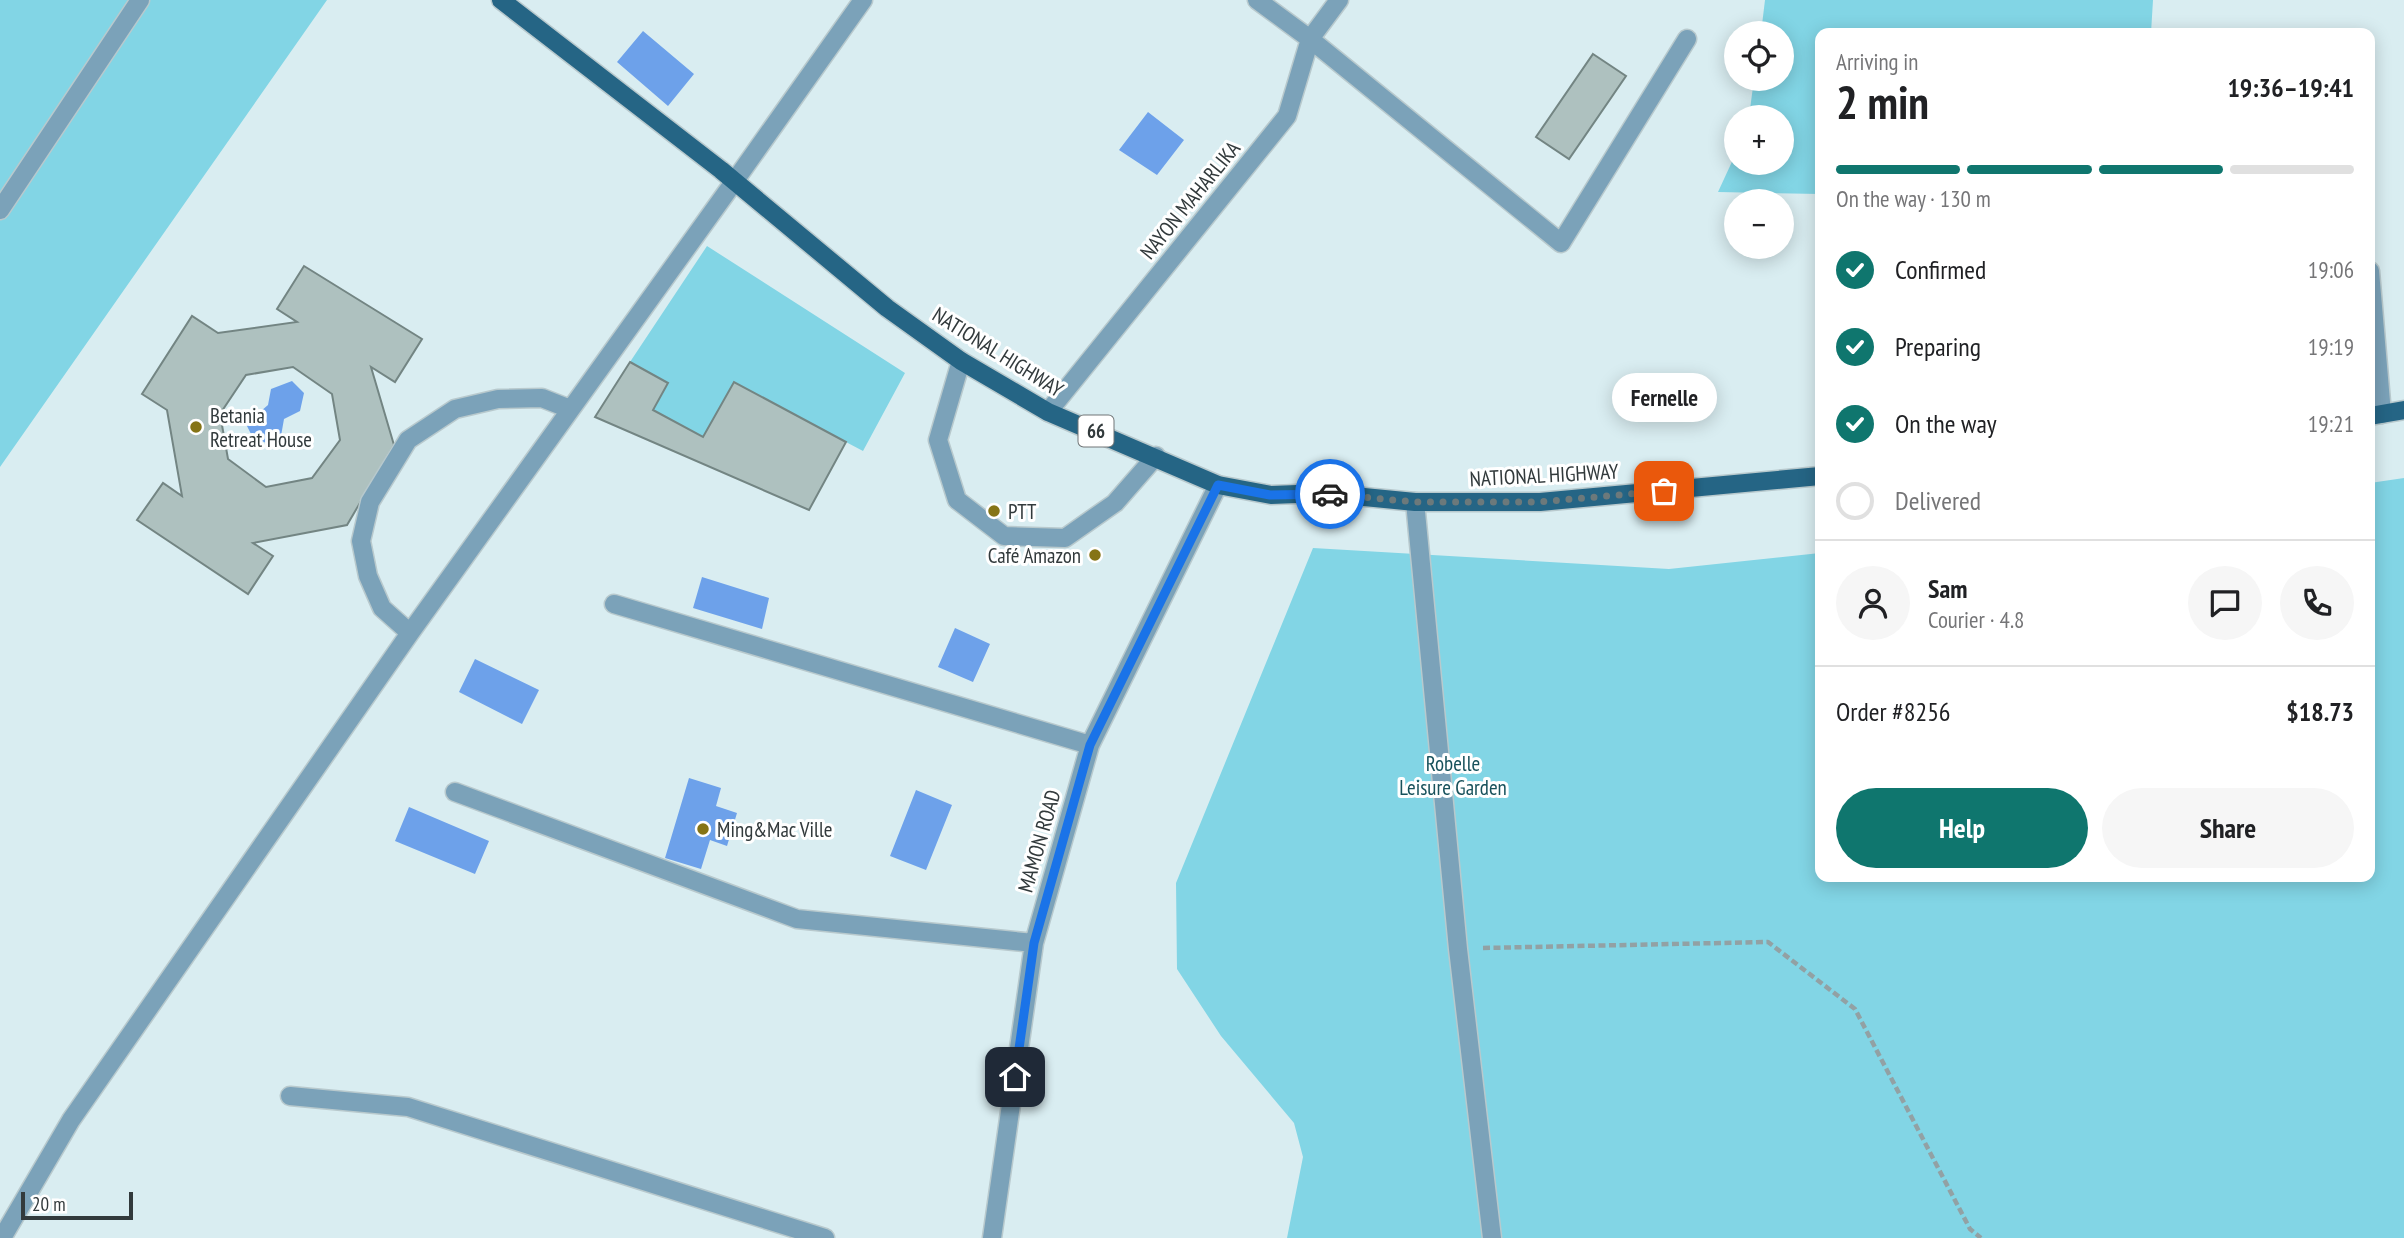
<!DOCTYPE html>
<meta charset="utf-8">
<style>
body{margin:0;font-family:"PT Sans Narrow",sans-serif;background:#f6f6f6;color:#202124;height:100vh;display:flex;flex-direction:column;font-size:26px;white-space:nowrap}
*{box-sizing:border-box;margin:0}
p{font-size:23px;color:#757577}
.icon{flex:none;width:38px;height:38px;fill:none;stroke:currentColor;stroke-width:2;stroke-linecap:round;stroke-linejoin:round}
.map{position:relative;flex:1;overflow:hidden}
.side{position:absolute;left:1815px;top:28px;width:560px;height:854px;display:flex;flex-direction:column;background:#fff;border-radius:14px;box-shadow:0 4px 18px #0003}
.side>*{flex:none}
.tools{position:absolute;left:1724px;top:21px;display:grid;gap:14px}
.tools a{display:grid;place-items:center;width:70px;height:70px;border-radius:50%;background:#fff;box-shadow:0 4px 18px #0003;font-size:35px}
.scale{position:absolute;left:21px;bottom:18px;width:112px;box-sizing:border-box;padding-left:7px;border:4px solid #323a3c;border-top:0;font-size:19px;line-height:24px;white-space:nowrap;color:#323a3c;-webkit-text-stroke:5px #fff;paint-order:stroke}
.pin{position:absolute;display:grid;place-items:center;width:60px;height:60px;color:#fff;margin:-30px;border-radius:14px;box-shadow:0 4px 10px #0006}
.courier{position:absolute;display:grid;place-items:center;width:70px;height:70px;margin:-35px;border:5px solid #1a73e8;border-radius:50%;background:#fff;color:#222;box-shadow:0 2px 9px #0007}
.bubble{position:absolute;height:49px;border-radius:24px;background:#fff;box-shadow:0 4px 18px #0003;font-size:23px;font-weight:800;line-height:49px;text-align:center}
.overview em{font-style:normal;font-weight:800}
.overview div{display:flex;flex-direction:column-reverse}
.overview{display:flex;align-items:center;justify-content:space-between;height:119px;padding:0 21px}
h1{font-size:46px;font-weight:800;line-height:52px}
.bar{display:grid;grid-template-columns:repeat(4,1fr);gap:10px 7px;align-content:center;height:84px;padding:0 21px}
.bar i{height:9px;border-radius:5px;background:#e0e0e0}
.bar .selected{background:#0f766e}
.bar p{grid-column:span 4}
.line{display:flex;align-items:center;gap:18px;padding:0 21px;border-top:2px solid #e0e0e0}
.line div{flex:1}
.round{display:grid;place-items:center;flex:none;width:74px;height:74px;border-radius:37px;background:#f6f6f6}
ol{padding:0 21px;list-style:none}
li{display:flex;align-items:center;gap:21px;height:77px}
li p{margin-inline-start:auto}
li .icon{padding:7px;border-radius:50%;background:#0f766e;color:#fff;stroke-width:4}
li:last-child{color:#757577}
li i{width:38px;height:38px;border:4px solid #e0e0e0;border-radius:50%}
.button{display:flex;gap:14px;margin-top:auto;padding:14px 21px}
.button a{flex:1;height:80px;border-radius:42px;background:#0f766e;color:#fff;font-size:28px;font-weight:800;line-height:80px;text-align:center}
.button a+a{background:#f6f6f6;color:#202124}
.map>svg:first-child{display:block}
.green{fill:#82d5e5}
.water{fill:#6da1ea}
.building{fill:#aec1bf;stroke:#738583;stroke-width:2;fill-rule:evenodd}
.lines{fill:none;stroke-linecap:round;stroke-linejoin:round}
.lane-casing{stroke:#b8c9cd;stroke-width:21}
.street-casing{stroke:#b8c9cd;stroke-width:21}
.primary-casing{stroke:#b8c9cd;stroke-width:21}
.path{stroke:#92a1a4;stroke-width:4.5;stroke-dasharray:7 3.5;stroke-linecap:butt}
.lane{stroke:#7ba2b9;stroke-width:18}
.street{stroke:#7ba2b9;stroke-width:18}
.primary{stroke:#256585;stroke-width:18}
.done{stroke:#6c797b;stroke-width:7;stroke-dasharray:0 12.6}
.route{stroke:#1a73e8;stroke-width:9}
.poi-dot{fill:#857416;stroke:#fff;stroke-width:2.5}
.labels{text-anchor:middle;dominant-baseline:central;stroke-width:6;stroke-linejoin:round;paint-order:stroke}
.shield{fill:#fff;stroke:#707576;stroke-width:2}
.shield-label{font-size:19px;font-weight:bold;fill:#323a3c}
.street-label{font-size:21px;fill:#323a3c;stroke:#fff}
.poi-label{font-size:21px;fill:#323a3c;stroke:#fff;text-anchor:start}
.park-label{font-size:21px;fill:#17515b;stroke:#fff}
</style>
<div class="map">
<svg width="2404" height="1238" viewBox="0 0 2404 1238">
<rect width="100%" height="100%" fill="#d9edf1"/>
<path class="green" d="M0,0h327l-327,467z
M1765,0h388l-2,33h-331v161l-102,-2 18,-39v10h46v-46h-33l5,-38h28v-46h-21z
M707,246l198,127 -42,78 -129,-68 -31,54 -50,-27 15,-27 -38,-21z
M2404,478v760h-1117l16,-81 -9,-34 -73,-87 -44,-67 -1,-86 137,-335 356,21 151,-16v324h550v-394z"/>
<path class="water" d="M643,31l51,43 -26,32 -51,-44z
M1148,112l36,28 -27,35 -38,-25z
M292,381l12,12 -4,18 -16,8 -3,17 -13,8 -16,-8 -6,-12 22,-19 3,-16z
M702,577l67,21 -7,31 -69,-21z
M955,628l35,16 -17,38 -35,-15z
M475,659l64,31 -17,34 -63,-32z
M689,778l32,10 -5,18 21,7 -10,33 -17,-6 -9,29 -36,-11z
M916,790l36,15 -26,65 -36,-14z
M409,807l80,34 -14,33 -80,-33z"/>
<path class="building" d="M1593,54l33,22 -57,83 -33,-22z
M304,266l118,73 -27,43 -24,-15 23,78 -47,80 -94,18 20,13 -25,38 -111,-74 26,-37 19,13 -15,-86 -25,-16 50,-78 26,17 79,-11 -20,-13zM293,367l39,27 8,46 -28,38 -46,9 -38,-28 -8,-45 26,-39z
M630,362l38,21 -15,27 50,27 31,-55 112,60 -37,68 -214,-93z"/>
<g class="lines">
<defs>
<path id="lane" d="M2370,271l12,143
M961,361l-23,79 19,60 47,36 61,2 50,-35 41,-47
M1415,502l43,447 34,289
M410,633l-28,-25 -14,-32 -7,-35 9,-39 38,-62 47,-31 43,-10 44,-1 28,11
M2,1238l69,-118 339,-487 324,-451"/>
<path id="street" d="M1257,0l53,39 251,204 126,-204
M734,182l129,-182
M0,210l140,-210
M1048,412l239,-296 23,-77 29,-39
M614,604l476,141
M455,792l342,127 237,24
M290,1096l118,11 417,131
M992,1238l42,-295 56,-198 128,-260"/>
<path id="primary" d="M501,0l220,170 166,138 74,53 87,51 170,73 53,10 52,-2 92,9h125l280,-26
M2370,416l34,-6"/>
</defs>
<use href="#lane" class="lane-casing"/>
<use href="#street" class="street-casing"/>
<use href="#primary" class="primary-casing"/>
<path class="path" d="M1483,948l285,-6 87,67 115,220 11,9"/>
<use href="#lane" class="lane"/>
<use href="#street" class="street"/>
<use href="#primary" class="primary"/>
</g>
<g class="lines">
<path class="done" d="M1330,494l85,8h124l125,-11"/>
<path class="route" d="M1015,1077l19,-134 56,-198 128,-260 52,10 60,-1"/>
</g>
<g class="poi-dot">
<circle cx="196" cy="427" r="7"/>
<circle cx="994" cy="511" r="7"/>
<circle cx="1095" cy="555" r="7"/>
<circle cx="703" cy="829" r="7"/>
</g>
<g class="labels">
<rect class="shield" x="1078.5" y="415.5" width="35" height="31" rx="5"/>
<g class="shield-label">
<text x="1096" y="431">66</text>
</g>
<g class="street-label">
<text transform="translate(1190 200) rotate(-51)">NAYON MAHARLIKA</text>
<text transform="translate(998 352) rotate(32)">NATIONAL HIGHWAY</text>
<text transform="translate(1544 475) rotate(-3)">NATIONAL HIGHWAY</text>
<text transform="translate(1039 841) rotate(-74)">MAMON ROAD</text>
</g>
<g class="poi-label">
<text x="210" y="415">Betania<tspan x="210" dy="24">Retreat House</tspan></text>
<text x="1008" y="511">PTT</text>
<text x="1081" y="555" text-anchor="end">Café Amazon</text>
<text x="717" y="829">Ming&amp;Mac Ville</text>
</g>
<g class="park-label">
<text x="1453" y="763">Robelle<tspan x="1453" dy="24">Leisure Garden</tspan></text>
</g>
</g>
</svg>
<div class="tools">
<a><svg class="icon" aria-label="locate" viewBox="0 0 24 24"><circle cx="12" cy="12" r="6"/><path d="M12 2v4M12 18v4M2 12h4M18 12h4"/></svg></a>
<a>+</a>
<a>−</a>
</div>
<div class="scale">20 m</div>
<div class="pin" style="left:1664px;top:491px;background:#ea580c"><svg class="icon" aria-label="bag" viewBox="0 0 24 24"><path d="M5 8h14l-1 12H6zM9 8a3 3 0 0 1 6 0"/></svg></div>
<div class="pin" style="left:1015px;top:1077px;background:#1f2937"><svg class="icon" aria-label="home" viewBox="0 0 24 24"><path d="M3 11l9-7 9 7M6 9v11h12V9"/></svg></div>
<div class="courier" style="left:1330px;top:494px"><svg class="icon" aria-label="car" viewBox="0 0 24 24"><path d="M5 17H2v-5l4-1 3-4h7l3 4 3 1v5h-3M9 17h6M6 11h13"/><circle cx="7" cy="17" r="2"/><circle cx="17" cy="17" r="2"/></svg></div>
<div class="bubble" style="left:1612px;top:373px;width:105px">Fernelle</div>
<section class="side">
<div class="overview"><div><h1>2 min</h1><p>Arriving in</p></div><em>19:36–19:41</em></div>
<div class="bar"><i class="selected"></i><i class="selected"></i><i class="selected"></i><i></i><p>On the way · 130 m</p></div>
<ol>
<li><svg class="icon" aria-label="check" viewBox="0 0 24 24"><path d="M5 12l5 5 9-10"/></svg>Confirmed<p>19:06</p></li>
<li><svg class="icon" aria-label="check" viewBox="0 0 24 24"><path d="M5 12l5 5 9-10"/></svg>Preparing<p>19:19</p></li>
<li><svg class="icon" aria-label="check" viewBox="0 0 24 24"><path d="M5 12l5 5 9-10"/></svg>On the way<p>19:21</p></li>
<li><i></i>Delivered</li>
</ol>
<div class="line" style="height:126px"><a class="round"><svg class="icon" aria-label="person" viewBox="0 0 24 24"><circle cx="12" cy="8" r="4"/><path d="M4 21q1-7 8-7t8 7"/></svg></a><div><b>Sam</b><p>Courier · 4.8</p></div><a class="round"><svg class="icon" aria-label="chat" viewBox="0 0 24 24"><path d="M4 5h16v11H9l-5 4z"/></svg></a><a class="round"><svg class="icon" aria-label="phone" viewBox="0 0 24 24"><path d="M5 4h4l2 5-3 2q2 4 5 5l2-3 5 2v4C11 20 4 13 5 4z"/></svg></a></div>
<div class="line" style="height:91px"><div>Order #8256</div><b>$18.73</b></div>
<div class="button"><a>Help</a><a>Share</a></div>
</section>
</div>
